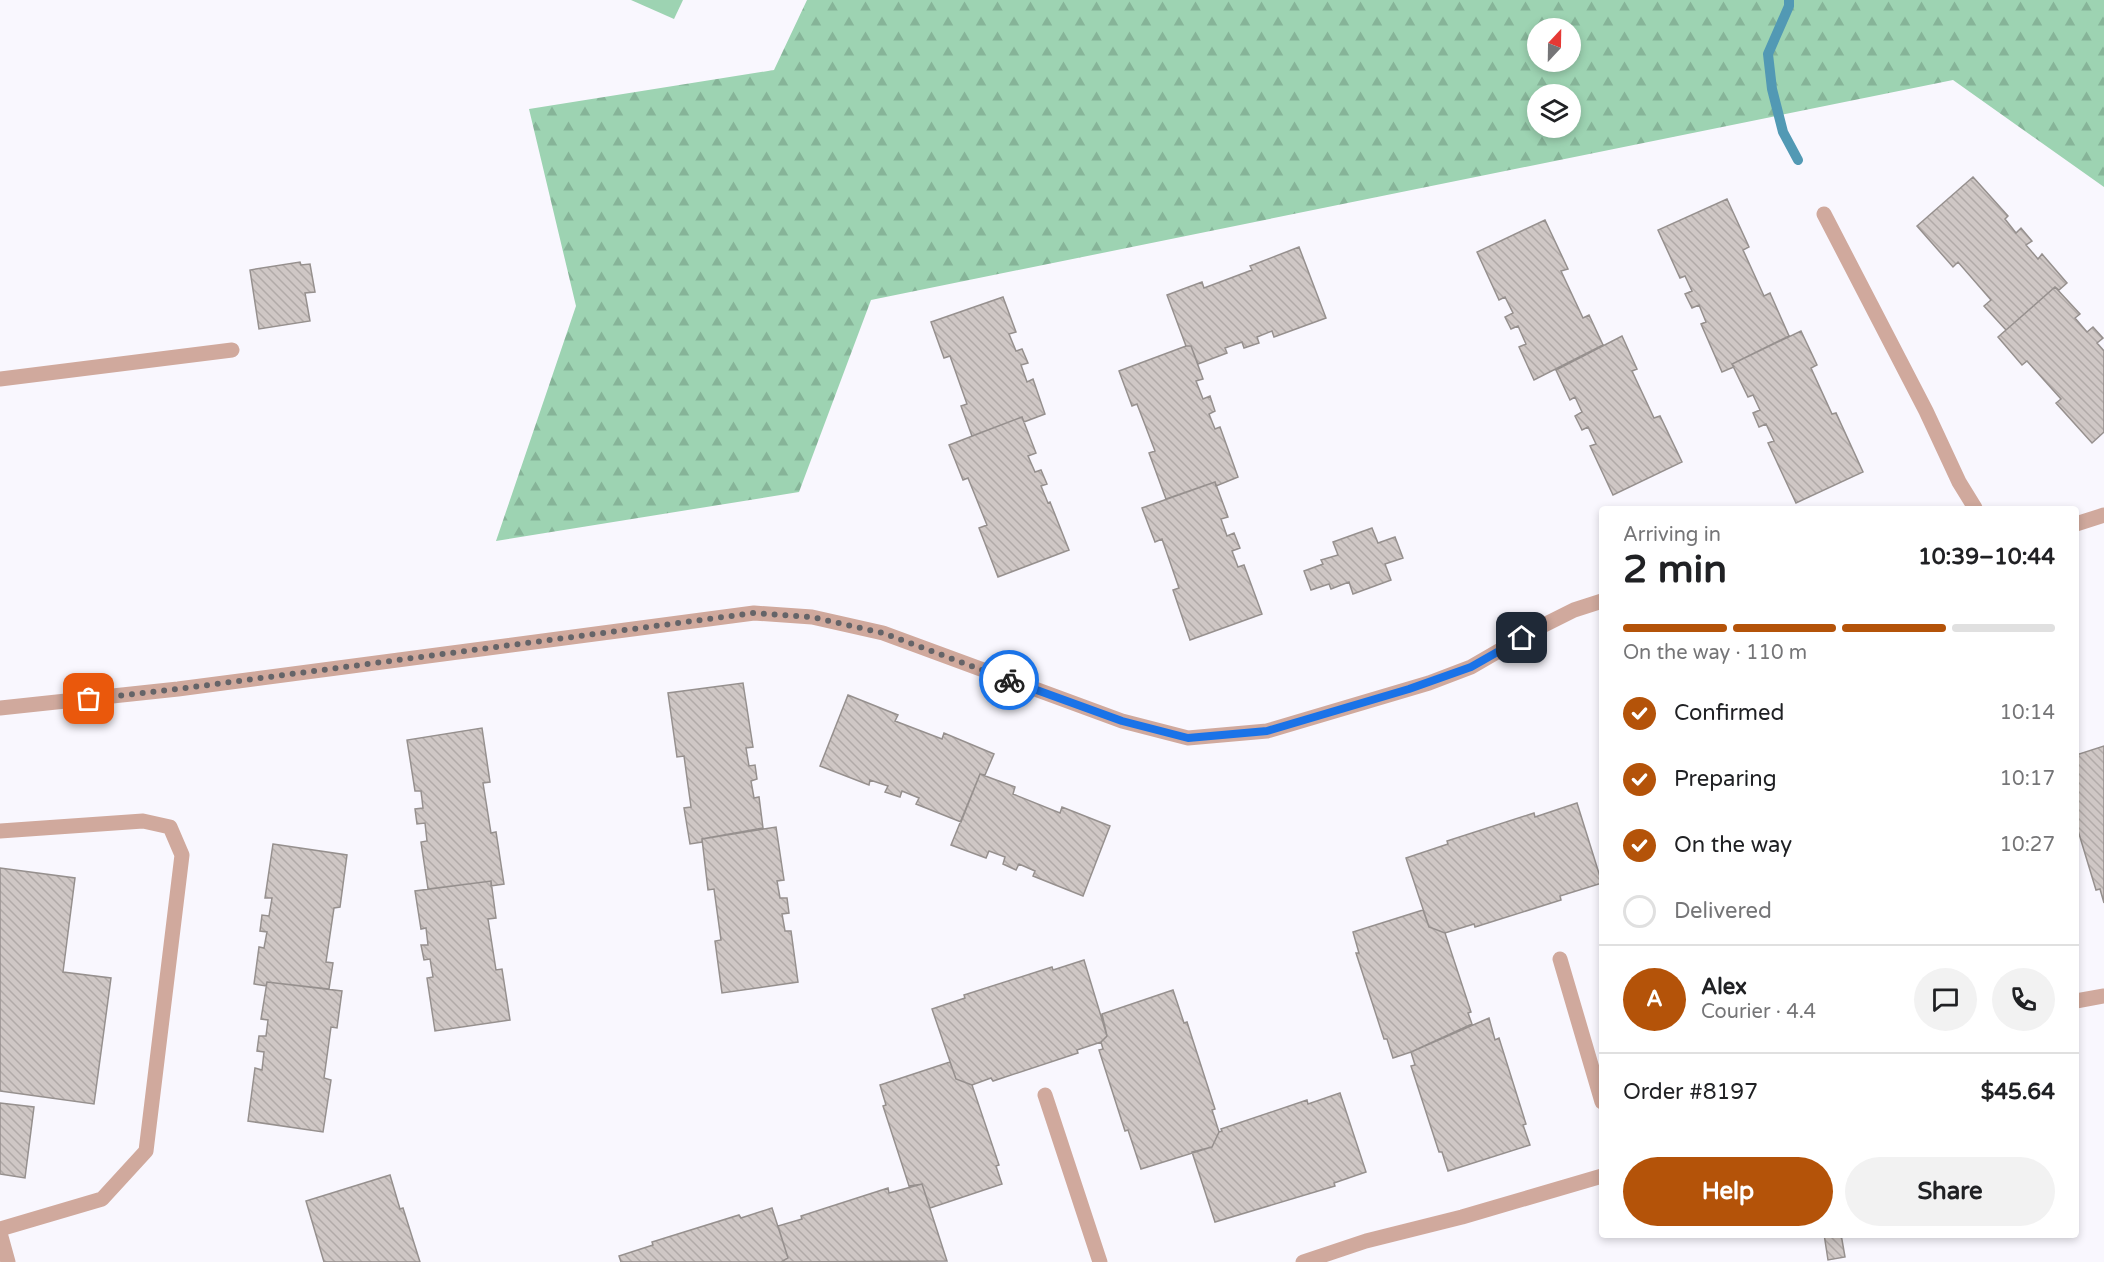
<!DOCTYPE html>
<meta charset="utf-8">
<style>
body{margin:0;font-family:"Varela Round",sans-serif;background:#f2f2f2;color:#202124;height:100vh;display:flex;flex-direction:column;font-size:22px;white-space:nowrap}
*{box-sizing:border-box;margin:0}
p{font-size:20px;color:#757577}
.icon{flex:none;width:33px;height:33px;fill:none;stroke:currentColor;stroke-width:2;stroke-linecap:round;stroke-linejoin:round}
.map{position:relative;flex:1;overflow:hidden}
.drawer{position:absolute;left:1599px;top:506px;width:480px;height:732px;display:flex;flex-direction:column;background:#fff;border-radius:6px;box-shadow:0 3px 9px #0003}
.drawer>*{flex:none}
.needle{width:39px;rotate:22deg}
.fabs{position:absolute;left:1527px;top:18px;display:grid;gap:12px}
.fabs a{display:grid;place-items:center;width:54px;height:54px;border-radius:50%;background:#fff;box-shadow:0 3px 9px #0003;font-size:30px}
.pin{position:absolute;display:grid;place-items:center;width:51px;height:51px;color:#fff;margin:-26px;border-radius:12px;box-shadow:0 3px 9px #0006}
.courier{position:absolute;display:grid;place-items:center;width:60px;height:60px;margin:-30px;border:4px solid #1a73e8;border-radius:50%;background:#fff;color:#222;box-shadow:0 2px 8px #0007}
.summary em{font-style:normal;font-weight:800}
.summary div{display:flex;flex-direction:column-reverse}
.summary{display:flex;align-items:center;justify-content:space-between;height:102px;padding:0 24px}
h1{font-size:39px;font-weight:800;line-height:45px}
.bar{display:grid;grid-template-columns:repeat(4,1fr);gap:9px 6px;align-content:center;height:72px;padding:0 24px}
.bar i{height:8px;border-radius:4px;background:#e0e0e0}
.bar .active{background:#b45309}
.bar p{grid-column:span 4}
.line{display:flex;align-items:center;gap:15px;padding:0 24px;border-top:2px solid #e0e0e0}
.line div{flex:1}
.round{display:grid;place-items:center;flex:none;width:63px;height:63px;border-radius:32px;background:#f2f2f2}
ol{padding:0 24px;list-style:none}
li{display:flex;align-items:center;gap:18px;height:66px}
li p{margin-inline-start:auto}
li .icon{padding:6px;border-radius:50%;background:#b45309;color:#fff;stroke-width:4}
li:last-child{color:#757577}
li i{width:33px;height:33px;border:3px solid #e0e0e0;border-radius:50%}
.cta{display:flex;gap:12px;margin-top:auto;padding:12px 24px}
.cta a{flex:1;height:69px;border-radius:36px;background:#b45309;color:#fff;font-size:24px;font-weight:800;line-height:69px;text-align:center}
.cta a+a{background:#f2f2f2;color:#202124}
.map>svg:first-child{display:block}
.green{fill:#9dd3b2}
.forest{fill:url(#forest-firs);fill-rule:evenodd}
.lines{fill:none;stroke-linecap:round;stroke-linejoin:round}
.stream{stroke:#5299b4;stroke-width:10}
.building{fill:url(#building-back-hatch);stroke:#96908e;stroke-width:1.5}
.lane{stroke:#d0a99d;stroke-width:15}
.done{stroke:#656468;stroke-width:6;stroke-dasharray:0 10.8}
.route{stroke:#1a73e8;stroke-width:8}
</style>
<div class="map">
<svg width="2104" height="1262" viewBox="0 0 2104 1262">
<defs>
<pattern id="forest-firs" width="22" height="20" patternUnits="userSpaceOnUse" patternTransform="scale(1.5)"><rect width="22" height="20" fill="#9dd3b2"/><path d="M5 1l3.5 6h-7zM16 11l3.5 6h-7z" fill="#86b498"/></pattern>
<pattern id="building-back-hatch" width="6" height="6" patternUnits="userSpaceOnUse" patternTransform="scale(1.5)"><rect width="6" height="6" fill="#cfc7c5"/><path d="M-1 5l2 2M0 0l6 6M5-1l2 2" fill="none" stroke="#b1aaa8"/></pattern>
</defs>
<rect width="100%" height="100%" fill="#f9f7fe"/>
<path class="green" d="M631,0h52l-9,19z"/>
<path class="forest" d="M807,0h1297v187l-151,-107 -1082,220 -72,192 -303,49 80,-235 -47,-197 245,-39zM1538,28h32v34h-32zM1538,94h32v34h-32z"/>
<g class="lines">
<path class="stream" d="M1789,0v6l-21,48 4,35 11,43 15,28"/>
</g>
<path class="building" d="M1973,177l35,39 -3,3 11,14 5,-5 11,13 -6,4 12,14 4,-5 25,29 -8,7 -4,-3 -49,43 -22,-24 7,-6 -33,-38 -5,5 -36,-41z
M1727,199l22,48 -6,3 21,46 6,-3 19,43 -57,28 2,3 -12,5 -21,-48 5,-2 -7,-17 -7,3 -7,-14 7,-3 -7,-15 -5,2 -22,-48z
M1545,220l23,49 -7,2 22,47 6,-3 14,30 -69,35 -15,-33 7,-3 -8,-18 -7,3 -6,-12 8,-4 -8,-16 -6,3 -22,-48z
M1299,247l27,71 -52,19 -2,-6 -15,6 2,6 -15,5 -2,-6 -17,6 2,5 -29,11 -7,-18h-5l-19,-51 35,-13 2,6 48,-18 -2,-4z
M300,262l1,3 9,-1 5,28 -10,1 5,28 -51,8 -9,-59z
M2055,287l25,27 -5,4 12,14 6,-5 10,11 -6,5 7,8v81l-12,11 -36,-40 5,-4 -34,-38 -5,4 -24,-28z
M1003,297l13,35 -7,2 7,17 6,-2 6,14 -7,2 6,17 6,-3 12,35 -21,8 -2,-5 -50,19 -11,-30 6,-2 -17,-48 -6,2 -13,-36z
M1801,331l16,34 -6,3 21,46 4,-1 27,59 -67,31 -28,-60 6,-2 -8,-17 -7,3 -6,-14 7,-3 -7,-15 -5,2 -16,-33z
M1622,336l15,33 -5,2 22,47 6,-2 22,46 -69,33 -23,-49 6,-2 -8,-17 -6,3 -7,-14 7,-4 -7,-15 -5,3 -14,-30z
M1186,346h5l12,33 -7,2 7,18 7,-3 5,15 -6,3 6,15 5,-2 18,50 -22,9 -1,-4 -49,17 -17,-46 6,-2 -18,-47 -5,2 -13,-35z
M1022,417l14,36 -8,3 7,16 6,-2 6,14 -6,2 7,17 2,-1 19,48 -71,27 -19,-49 8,-3 -19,-47 -5,2 -14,-35z
M1215,482l13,35 -7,2 6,17 7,-3 6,15 -8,3 6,16 6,-2 18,49 -72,26 -17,-50 6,-2 -17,-49 -7,3 -13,-34z
M1372,528l6,15 17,-6 8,21 -18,6 6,16 -38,14 -4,-12 -18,7 -2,-5 -18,6 -7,-19 19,-7 -2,-4 17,-5 -5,-13z
M743,683l10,64 -7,1 3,18 6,-1 2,14 -6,2 3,17 5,-1 4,31 -61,11v3l-12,2 -6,-36 7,-1 -7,-51 -7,1 -9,-64z
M848,695l50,20 -3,6 47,18 2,-6 50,21 -9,21 -5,-1 -19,48 -45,-18 3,-6 -17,-7 -2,6 -15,-5 3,-6 -18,-6 -1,5 -49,-19z
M482,728l8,54 -7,1 8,50 5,-1 8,52 -13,2v-5l-63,8 -7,-47 6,-1 -2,-18 -8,1 -2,-15 8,-1 -2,-17h-6l-8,-51z
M2104,746v157l-4,-14 -4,1 -20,-66v-69z
M980,774l35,13 -2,7 47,19 2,-6 48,19 -27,70 -50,-20 2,-5 -16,-7 -3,6 -13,-6 2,-7 -16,-6 -3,7 -35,-13z
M1577,803l25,80 -42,13 1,4 -86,27 -1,-3 -29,9 -16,-6 -23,-69 42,-14 -1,-3 87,-28 1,4z
M776,827l8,53 -7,1 3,17h7l2,15 -7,1 3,17h6l7,51 -76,11 -7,-52 6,-1 -7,-51 -6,1 -6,-51z
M273,844l74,11 -7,52 -6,1 -8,54 7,1 -4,26 -62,-7 -1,4 -12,-2 5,-37 5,1 3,-16 -7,-1 2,-16 7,1 3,-18h-7z
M0,868l75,10 -12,94 48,6 -17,126 -94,-13z
M491,881l5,37 -8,1 8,51 6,-1 8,51 -75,11 -8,-53 6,-1 -3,-18 -6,1 -3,-15h7l-2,-17 -5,1 -6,-38z
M1423,910l6,17 16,6 26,79 -3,1 4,11 -61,28 -18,6 -6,-19h-3l-28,-86h3l-6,-21z
M1084,960l23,76 -6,6 -24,8 1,3 -85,28 -2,-3 -19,7 -16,-6 -24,-70 33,-11 -1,-3 88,-28 1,3z
M267,982l75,9 -5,37 -6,-1 -7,51 7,2 -8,52 -75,-11 7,-53 7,2 2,-18 -7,-1 2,-15h7l2,-16 -7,-1z
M1173,990l11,33 3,-1 28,87 -3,1 7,22 -7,15 -71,22 -13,-39 -3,1 -26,-81 4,-1 -2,-7 6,-6 -5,-22z
M1489,1018l6,22 4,-2 27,86 -3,1 7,20 -82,26 -6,-19h-3l-28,-86 4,-1 -4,-13z
M950,1062l6,17 16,6 27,80 -3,1 6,18 -72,24 -8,-24 -13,2 -26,-80 3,-1 -6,-20z
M1340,1093l26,79 -32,11 1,3 -120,36 -23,-70 20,-5 7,-15 3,-1 -1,-2 86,-29 1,4z
M0,1103l34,4 -9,71 -25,-4z
M390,1175l10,34 3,-1 17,54h-96l-18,-61z
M922,1184l25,77 -166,1 7,-4 -10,-32 24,-7 -1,-3 87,-28 1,5z
M772,1208l16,50 -7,4h-160l-2,-6 34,-11 -1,-3 87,-27 2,3z
M1824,1234h17l4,23 -17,3z"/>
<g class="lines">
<path class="lane" d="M1824,214l102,197 33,71 16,26
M0,379l232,-29
M2076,524l28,-9
M0,708l178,-19 576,-76 58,4 71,16 239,88 66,17 79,-7 162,-48 42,-16 69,-40 34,-17 28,-9
M0,831l143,-10 27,6 12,28 -36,296 -44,48 -102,30
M1560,959l42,143
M2076,1001l28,-5
M1045,1095l55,167
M0,1233l8,29
M1303,1262l63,-21 96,-24 140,-41"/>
</g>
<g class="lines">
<path class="done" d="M89,699l89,-10 576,-76 58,4 71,16 126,47"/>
<path class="route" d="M1009,680l113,41 66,17 79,-7 142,-42 62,-22 51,-29"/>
</g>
</svg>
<div class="fabs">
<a><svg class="needle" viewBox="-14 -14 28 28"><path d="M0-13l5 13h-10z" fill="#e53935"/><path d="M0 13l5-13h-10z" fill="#757577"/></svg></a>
<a><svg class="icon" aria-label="layers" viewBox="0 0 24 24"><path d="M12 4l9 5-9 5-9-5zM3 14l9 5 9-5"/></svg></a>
</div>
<div class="pin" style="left:89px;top:699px;background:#ea580c"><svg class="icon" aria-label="bag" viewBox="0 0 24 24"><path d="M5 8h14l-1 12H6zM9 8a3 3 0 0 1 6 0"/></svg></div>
<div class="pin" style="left:1522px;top:638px;background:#1f2937"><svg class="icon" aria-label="home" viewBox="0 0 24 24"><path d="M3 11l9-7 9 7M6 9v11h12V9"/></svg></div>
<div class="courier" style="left:1009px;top:680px"><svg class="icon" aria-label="bike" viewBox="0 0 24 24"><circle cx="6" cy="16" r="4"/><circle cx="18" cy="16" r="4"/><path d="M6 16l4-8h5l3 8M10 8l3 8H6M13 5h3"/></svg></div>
<section class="drawer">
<div class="summary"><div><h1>2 min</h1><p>Arriving in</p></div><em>10:39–10:44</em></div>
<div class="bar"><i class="active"></i><i class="active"></i><i class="active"></i><i></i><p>On the way · 110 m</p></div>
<ol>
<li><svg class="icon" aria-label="check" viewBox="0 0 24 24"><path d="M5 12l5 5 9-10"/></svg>Confirmed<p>10:14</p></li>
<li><svg class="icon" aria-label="check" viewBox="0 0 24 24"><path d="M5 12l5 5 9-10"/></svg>Preparing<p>10:17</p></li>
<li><svg class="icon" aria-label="check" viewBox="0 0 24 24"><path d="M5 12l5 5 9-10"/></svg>On the way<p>10:27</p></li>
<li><i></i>Delivered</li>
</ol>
<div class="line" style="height:108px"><b class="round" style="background:#b45309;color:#fff">A</b><div><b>Alex</b><p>Courier · 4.4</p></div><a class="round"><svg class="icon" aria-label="chat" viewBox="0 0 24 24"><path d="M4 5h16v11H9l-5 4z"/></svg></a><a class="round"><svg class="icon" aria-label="phone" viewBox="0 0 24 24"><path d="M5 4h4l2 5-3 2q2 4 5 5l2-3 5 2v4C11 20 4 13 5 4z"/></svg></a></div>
<div class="line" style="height:78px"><div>Order #8197</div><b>$45.64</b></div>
<div class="cta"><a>Help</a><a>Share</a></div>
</section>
</div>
